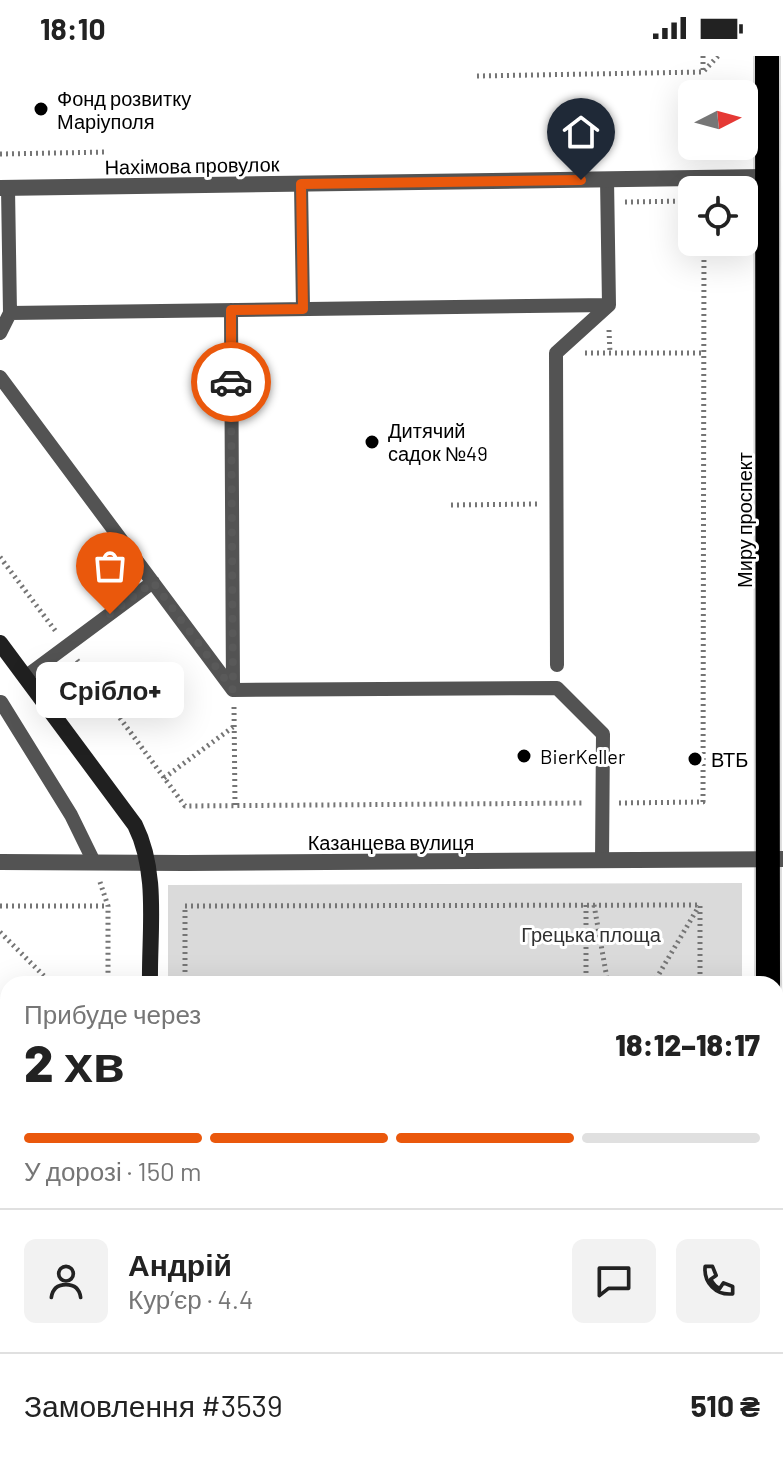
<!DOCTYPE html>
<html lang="uk">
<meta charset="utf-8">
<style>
body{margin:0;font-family:Barlow,sans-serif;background:#f2f2f2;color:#222;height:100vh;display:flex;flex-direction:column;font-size:30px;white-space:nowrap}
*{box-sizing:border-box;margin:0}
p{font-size:26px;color:#767676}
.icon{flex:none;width:44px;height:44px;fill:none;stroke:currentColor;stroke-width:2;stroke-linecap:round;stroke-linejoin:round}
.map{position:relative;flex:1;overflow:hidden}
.drawer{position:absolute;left:0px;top:920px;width:784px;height:496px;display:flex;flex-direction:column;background:#fff;border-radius:24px 24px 0 0;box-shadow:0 8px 32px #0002}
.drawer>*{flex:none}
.needle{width:52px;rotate:84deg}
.buttons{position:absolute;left:678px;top:24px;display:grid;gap:16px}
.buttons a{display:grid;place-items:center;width:80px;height:80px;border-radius:12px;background:#fff;box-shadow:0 8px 32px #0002;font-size:40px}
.pin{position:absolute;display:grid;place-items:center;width:68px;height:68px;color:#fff;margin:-82px -34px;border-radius:50% 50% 50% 0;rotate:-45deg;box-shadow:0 0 8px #0007}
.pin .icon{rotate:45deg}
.courier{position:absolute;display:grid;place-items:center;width:80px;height:80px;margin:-40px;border:6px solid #ea580c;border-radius:50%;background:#fff;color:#222;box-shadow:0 2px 10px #0007}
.bubble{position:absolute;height:56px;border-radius:12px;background:#fff;box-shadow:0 8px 32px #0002;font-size:26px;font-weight:800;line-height:56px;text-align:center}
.summary em{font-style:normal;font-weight:800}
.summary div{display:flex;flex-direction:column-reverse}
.summary{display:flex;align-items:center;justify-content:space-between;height:136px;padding:0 24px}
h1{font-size:52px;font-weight:800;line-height:60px}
.bar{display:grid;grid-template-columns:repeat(4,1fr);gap:12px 8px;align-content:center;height:96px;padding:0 24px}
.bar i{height:10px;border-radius:6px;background:#e0e0e0}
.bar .selected{background:#ea580c}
.bar p{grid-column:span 4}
.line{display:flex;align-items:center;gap:20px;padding:0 24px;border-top:2px solid #e0e0e0}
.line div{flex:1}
.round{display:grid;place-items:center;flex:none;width:84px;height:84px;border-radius:12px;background:#f2f2f2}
.status{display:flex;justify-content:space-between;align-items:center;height:56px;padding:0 40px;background:#fff;direction:ltr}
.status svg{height:22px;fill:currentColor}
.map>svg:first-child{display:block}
.green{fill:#dadada}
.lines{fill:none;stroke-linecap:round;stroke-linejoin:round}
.highway-casing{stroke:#dbdbdb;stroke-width:28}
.path{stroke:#757575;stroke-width:5;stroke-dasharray:2 4;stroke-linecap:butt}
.lane{stroke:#535353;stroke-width:14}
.street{stroke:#535353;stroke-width:16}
.secondary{stroke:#202020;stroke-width:16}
.highway{stroke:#000;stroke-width:24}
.done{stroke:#595959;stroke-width:8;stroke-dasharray:0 14.4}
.route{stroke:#ea580c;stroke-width:10}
.poi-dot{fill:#000;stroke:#fff;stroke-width:3}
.labels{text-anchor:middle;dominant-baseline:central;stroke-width:6;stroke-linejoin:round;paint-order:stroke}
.poi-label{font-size:20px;fill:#000;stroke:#fff;text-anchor:start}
.street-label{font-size:20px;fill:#000;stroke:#fff}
.park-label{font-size:20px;fill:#313131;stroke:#fff}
</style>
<div class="status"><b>18:10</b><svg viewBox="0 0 49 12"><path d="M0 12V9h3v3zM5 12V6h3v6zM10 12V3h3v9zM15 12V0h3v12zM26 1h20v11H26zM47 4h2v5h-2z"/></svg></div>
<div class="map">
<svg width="783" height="1416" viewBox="0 0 783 1416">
<rect width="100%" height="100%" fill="#fff"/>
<path class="green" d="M742,827v101h-574v-99z
M170,1408h574v8h-574z"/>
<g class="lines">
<defs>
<path id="highway" d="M767,0l1,928
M771,1408v8"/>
</defs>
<use href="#highway" class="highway-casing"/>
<path class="path" d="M703,0v15
M477,20l226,-4 15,-16
M0,98l108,-2
M625,146l67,-1
M609,274l1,23
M585,297h119
M451,449l88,-1
M0,501l57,76
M77,604l108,146 400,-3
M234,651l1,99
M164,722l69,-51
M619,747l84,-1 1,-560
M100,826l8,24v78
M586,849v79
M594,849l14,79
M0,850h108
M700,850v78
M0,876l52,52
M185,928v-78l515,-1
M653,928l46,-78
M0,1130h1
M0,1237h2
M0,1360h3
M109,1408v8
M187,1408v8
M477,1408v8
M588,1408v8
M676,1408l2,8
M702,1408v8
M543,1416l10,-8"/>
<path class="lane" d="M301,128l2,125
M231,254l2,380
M10,257l599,-8
M0,277l10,-20 -2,-125
M0,321l233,313
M557,609l-1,-312 53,-48 -2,-126
M25,621l128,-95
M233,634l324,-2 46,46 -1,127
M1,646l70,113 23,47"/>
<path class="street" d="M0,132l768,-11
M0,806l185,1 598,-4"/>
<path class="secondary" d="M0,587l135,182c24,48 14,107 15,159
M151,1408v8"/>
<use href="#highway" class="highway"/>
</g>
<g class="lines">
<path class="done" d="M110,558l43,-32 80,108 -2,-308"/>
<path class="route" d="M231,326v-72l72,-1 -2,-125 280,-4"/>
</g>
<g class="poi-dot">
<circle cx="41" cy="53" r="8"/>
<circle cx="372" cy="386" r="8"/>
<circle cx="524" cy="700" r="8"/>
<circle cx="695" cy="703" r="8"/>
</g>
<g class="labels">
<g class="poi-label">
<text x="57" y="42">Фонд розвитку<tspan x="57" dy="23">Маріуполя</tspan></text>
<text x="388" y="374">Дитячий<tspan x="388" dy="23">садок №49</tspan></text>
<text x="540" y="700">BierKeller</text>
<text x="711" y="703">ВТБ</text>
</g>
<g class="street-label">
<text transform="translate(192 109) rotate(-1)">Нахімова провулок</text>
<text transform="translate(744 464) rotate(-90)">Миру проспект</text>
<text x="391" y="786">Казанцева вулиця</text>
</g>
<g class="park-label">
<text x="591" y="878">Грецька площа</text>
</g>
</g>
</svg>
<div class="buttons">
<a><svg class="needle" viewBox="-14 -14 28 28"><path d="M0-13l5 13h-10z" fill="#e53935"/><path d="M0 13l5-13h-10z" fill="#767676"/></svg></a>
<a><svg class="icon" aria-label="locate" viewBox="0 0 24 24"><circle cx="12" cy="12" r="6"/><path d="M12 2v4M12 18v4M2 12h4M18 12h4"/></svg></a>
</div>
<div class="pin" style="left:110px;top:558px;background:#ea580c"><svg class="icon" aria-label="bag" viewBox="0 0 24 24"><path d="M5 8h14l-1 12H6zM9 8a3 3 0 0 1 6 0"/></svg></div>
<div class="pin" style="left:581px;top:124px;background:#1f2937"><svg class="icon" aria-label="home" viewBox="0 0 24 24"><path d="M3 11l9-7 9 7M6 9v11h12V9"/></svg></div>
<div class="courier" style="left:231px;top:326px"><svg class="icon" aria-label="car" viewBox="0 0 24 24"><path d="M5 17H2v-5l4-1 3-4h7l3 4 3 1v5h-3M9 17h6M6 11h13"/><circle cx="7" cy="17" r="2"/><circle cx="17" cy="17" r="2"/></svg></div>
<div class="bubble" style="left:36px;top:606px;width:148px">Срібло+</div>
<section class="drawer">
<div class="summary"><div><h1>2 хв</h1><p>Прибуде через</p></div><em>18:12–18:17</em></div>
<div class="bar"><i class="selected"></i><i class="selected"></i><i class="selected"></i><i></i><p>У дорозі · 150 m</p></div>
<div class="line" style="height:144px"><a class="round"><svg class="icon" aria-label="person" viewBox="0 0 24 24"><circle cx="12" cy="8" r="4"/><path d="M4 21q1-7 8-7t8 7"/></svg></a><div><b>Андрій</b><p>Кур’єр · 4.4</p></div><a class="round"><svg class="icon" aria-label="chat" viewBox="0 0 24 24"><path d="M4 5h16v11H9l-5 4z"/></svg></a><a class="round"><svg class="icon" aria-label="phone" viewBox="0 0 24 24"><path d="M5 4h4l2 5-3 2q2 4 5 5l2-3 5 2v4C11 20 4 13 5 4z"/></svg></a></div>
<div class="line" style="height:104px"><div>Замовлення #3539</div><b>510 ₴</b></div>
</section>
</div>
